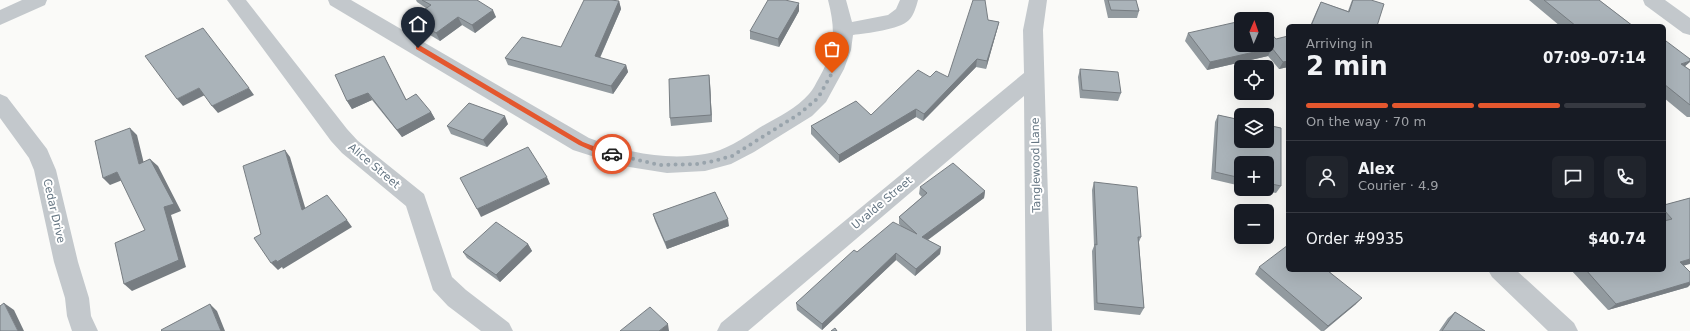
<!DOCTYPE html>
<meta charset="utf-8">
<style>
body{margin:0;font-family:"DejaVu Sans",sans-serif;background:#20242c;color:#f1f3f6;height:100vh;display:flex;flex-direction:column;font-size:15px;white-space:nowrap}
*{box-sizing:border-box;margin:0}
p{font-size:13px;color:#9ea1a6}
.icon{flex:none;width:22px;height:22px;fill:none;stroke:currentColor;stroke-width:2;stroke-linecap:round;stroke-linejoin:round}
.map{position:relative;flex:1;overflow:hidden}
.drawer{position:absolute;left:1286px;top:24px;width:380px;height:248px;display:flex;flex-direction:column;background:#171b24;border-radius:6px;box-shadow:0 4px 16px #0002}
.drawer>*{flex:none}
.needle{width:26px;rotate:2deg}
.controls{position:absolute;left:1234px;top:12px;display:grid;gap:8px}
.controls a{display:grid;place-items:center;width:40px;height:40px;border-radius:6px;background:#171b24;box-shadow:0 4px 16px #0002;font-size:20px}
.pin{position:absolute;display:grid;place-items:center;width:34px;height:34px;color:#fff;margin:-41px -17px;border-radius:50% 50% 50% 0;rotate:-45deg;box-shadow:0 0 4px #0007}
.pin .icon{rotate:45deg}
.courier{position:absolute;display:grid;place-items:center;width:40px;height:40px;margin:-20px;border:3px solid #e4572e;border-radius:50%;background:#fff;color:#222;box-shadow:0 1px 5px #0007}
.summary em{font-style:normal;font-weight:600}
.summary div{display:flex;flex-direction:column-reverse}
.summary{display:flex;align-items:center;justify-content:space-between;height:68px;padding:0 20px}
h1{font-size:26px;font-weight:600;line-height:30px}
.bar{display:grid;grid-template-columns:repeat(4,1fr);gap:6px 4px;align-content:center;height:48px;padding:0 20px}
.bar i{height:5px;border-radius:3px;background:#363941}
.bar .active{background:#e4572e}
.bar p{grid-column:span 4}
.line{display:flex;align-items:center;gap:10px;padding:0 20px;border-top:1px solid #363941}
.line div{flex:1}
.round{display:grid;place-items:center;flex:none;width:42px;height:42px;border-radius:6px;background:#20242c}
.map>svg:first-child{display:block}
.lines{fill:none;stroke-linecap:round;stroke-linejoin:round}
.minor{fill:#c3c8cc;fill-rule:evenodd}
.wall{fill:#929a9f}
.shaded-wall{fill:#777d82}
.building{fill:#aab3b9;stroke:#777d82}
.route{fill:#e4572e}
.done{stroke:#99a4ac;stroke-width:4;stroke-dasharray:0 7.2}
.labels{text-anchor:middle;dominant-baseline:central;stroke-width:4;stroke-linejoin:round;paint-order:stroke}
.street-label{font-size:11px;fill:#657683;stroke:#fff}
</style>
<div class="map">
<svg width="1690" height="331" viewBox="0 0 1690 331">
<rect width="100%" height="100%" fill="#fafaf8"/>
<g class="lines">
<path class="minor" d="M22,0h25l-2,5 -45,20v-15z
M227,0h19l101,129 11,12 66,53 28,83 14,13 43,33 4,8h-32l-33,-25 -15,-16 -27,-84 -64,-53 -11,-12z
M328,0h23l238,138c36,14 77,23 116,16 20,-3 37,-15 54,-26 17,-10 37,-19 50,-34 4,-4 7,-11 10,-16 16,-28 17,-47 9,-78h18l6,22 36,-7 8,-6 4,-9h18c-2,7 -4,15 -9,20 -10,10 -42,13 -56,15l-2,15 -7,19 -18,33 -14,14 -58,36 -23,12 -26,7 -38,2 -44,-7 -50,-16 -243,-145z
M1029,0h18l-4,30 9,301h-26l-2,-235 -276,235h-31l4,-8 303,-250 -1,-43z
M1643,0h22l25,18v17l-7,-2 -38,-28z
M0,94l7,3 40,52 9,21 22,92 11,36 2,18 7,15h-26l-5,-15 -2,-18 -11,-36 -20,-92 -5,-12 -29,-40z
M1488,270h28l58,53 4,8h-30l-56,-54z"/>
</g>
<path class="wall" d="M416,0h61l19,17 -21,16 -13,-8 -22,16 -25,-15 -3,-8 14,-10 -9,-6z
M1104,0h32l3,11 -2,7h-29z
M1352,0h19l6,26h-67l7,-16 4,-8 27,9z
M1529,0h70l34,26h-73z
M619,1l2,8 -21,49 26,7 2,7 -15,22 -105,-29 -3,-7 56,-11z
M799,11l-20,36 -29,-8v-8z
M988,20l11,2 -2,8 -11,39 -10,-2 -53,54 -7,-4 -77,46 -28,-29v-8l60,-11 77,-38z
M1188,33l88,6 12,28 -9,2 -11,-13 -61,14 -22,-29z
M1664,42l21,24 5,4v47h-3l-23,-19z
M384,56l22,43 25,13 4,7 -33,18 -30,-37 -20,9 -5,-8z
M1080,69l41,24 -3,8 -38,-3 -2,-21z
M709,75l1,8 2,39 -41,4 -1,-8z
M1218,115l23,5v21h26v-16l14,3v58l-5,7 -20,-4h11v-26h-26v23l-30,-7 4,-57z
M508,124l-21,23 -36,-13 -4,-8z
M1094,182l47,55 -2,5 5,66 -4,7 -46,-5 -2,-59 2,-5 -2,-56z
M920,187l65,4 -1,7 -56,42 13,7 -1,7 -25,22 -19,-16 -74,70 -25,-20 -1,-7 61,-51 44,-26 -2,-2v-7l23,-20 -3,-3z
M1690,198l-7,68 5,21 -80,23 -37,-40h93v-65z
M653,214l76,12 -62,23 -12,-28z
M528,244l4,7 -32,31 -33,-24 -4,-6z
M1259,267l71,5 26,32 -32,27h-3l-66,-57z
M1455,312l30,19h-46l9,-13z"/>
<path class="shaded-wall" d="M619,1l2,8 -24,55 -2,-8z
M799,3v8l-20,36 -1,-8z
M493,10l3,7 -21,16 -3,-8z
M458,17l4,8 -22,16 -4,-8z
M999,22l-2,8 -11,39 1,-8z
M1272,48l-4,8 -61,14 3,-8z
M977,59l-1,8 -53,54 1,-7z
M1288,61v6l-9,2 4,-7z
M1690,61v1l-7,6 -2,-4z
M626,65l2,7 -15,22 -2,-8z
M709,75l1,8 2,39 -1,-7z
M199,88l6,7 -22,11 -6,-7z
M249,88l5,7 -36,18 -6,-7z
M368,93l4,7 -20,9 -5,-8z
M916,109v8l-77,46v-8z
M431,112l4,7 -33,18 -5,-7z
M505,116l3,8 -21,23 -4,-7z
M130,128l7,7 9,37 -7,-8z
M285,150l5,7 18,60 -6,-7z
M150,159l8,7 23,45 -10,4 15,52 -54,24 -8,-7 40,-77z
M117,172l8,7 -15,6 -7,-7z
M547,177l3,7 -69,33 -4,-8z
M985,191l-1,7 -62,46v-7z
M728,219l1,7 -62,23 -2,-7z
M347,220l5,7 -69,42 -1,-2 -4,3 -7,-7z
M528,244l4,7 -32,31 -4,-7z
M941,247l-1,7 -25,22 1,-7z
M896,253v7l-74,70v-6z
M1690,259v5l-19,5 9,-7z
M1690,282v3l-2,2 -80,23 8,-6z
M1362,298l-6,6 -33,27 5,-5z
M4,303l10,7 10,21h-6z
M210,304l7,7 8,20h-4z
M668,324l1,7h-10z"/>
<path class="building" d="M422,0h55l16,10 -21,15 -14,-8 -22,16 -24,-15 19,-13z
M584,0h27l8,1 -24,55 31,9 -15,21 -106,-28 17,-21 39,10z
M768,0h17l14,3 -21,36 -28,-8z
M973,0h12l3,20 11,2 -12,39 -10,-2 -53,55 -8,-5 -77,46 -28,-29 45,-25 15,14 47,-45 12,7 6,-6 12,6z
M1108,0h28l3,11 -28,-1z
M1353,0h18l13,4 -7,22h-66l10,-24 28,10z
M1544,0h55l34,26h-57z
M1257,17l2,2h-10z
M1241,21v24h26v-16l9,10 12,-3v25l-5,1 -11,-14 -62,14 -22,-29z
M203,28l46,60 -37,18 -13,-18 -22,11 -32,-43z
M1666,41l24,18v2l-9,3 9,6v35l-26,-21v-42z
M384,56l22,44 10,-6 15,18 -34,18 -29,-37 -21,8 -12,-26z
M1080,69l38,3 3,21 -39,-3z
M709,75l2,40 -41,3 -1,-39z
M469,103l36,13 -22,24 -36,-14z
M1218,115l23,5v21h26v-16l14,3v58l-14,-3v-20h-26v15l-26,-6z
M130,128l9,36 11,-5 24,45 -10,3 15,53 -55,24 -9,-41 30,-13 -28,-58 -14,6 -8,-37z
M528,147l19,30 -70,32 -17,-31z
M285,150l17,60 25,-15 20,25 -70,42 -1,-2 -5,3 -17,-25 7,-4 -18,-68z
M953,163l32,28 -63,46 19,10 -25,22 -20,-16 -74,71 -26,-21 58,-53 3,2 36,-30 24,12 -18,-17 28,-24 -7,-6z
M1094,182l43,5 4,50h-3l6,71 -47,-5 -2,-59 2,1z
M715,192l13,27 -63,23 -12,-28z
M1690,198v61l-10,3 10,10v10l-74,22 -30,-34h78v-49l8,-2 -8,-9v-5z
M496,222l32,22 -32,31 -33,-23z
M1288,245v25h41l-1,1 34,27 -34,28 -69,-59z
M4,303l14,28h-18v-25z
M210,304l11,27h-59l-1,-1z
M650,307l18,17 -9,7h-39z
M1455,312l30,19h-43z
M835,328l2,3h-6z"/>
<path class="route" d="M416,46h5l162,96 18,7 13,4v3l-15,-2 -20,-9 -163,-96z"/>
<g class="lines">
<path class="done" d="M612,154l48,11 37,-1 17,-3 18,-5 67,-42 19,-16 14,-25"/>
</g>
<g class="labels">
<g class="street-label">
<text transform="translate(1036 165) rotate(-91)">Tanglewood Lane</text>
<text transform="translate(374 166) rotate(40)">Alice Street</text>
<text transform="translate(882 203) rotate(-40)">Uvalde Street</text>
<text transform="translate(54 211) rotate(77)">Cedar Drive</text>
</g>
</g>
</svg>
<div class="controls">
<a><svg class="needle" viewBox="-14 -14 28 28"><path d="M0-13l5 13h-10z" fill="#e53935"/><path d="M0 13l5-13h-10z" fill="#9ea1a6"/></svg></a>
<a><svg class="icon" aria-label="locate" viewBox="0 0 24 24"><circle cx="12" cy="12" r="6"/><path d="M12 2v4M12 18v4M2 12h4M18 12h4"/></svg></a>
<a><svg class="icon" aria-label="layers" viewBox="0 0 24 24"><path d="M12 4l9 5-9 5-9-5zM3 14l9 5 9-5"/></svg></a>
<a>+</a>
<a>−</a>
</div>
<div class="pin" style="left:832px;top:73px;background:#ea580c"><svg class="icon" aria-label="bag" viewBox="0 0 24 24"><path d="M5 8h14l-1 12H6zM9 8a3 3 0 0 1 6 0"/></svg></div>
<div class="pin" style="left:418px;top:48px;background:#1f2937"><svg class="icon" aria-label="home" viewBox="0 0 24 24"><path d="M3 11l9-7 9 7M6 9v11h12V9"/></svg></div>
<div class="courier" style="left:612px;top:154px"><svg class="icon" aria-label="car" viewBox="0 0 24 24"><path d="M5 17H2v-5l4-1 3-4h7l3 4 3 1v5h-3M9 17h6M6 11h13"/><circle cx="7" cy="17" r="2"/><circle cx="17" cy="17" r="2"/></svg></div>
<section class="drawer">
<div class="summary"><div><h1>2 min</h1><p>Arriving in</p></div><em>07:09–07:14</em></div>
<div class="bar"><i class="active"></i><i class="active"></i><i class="active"></i><i></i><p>On the way · 70 m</p></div>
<div class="line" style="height:72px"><a class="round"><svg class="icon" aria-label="person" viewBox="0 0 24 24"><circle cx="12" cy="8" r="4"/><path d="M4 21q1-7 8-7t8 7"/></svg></a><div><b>Alex</b><p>Courier · 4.9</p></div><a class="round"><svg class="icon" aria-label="chat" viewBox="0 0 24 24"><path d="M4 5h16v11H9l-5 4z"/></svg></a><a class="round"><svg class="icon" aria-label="phone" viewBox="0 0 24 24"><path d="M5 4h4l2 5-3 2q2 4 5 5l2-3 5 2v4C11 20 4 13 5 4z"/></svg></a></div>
<div class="line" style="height:52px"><div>Order #9935</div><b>$40.74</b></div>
</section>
</div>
